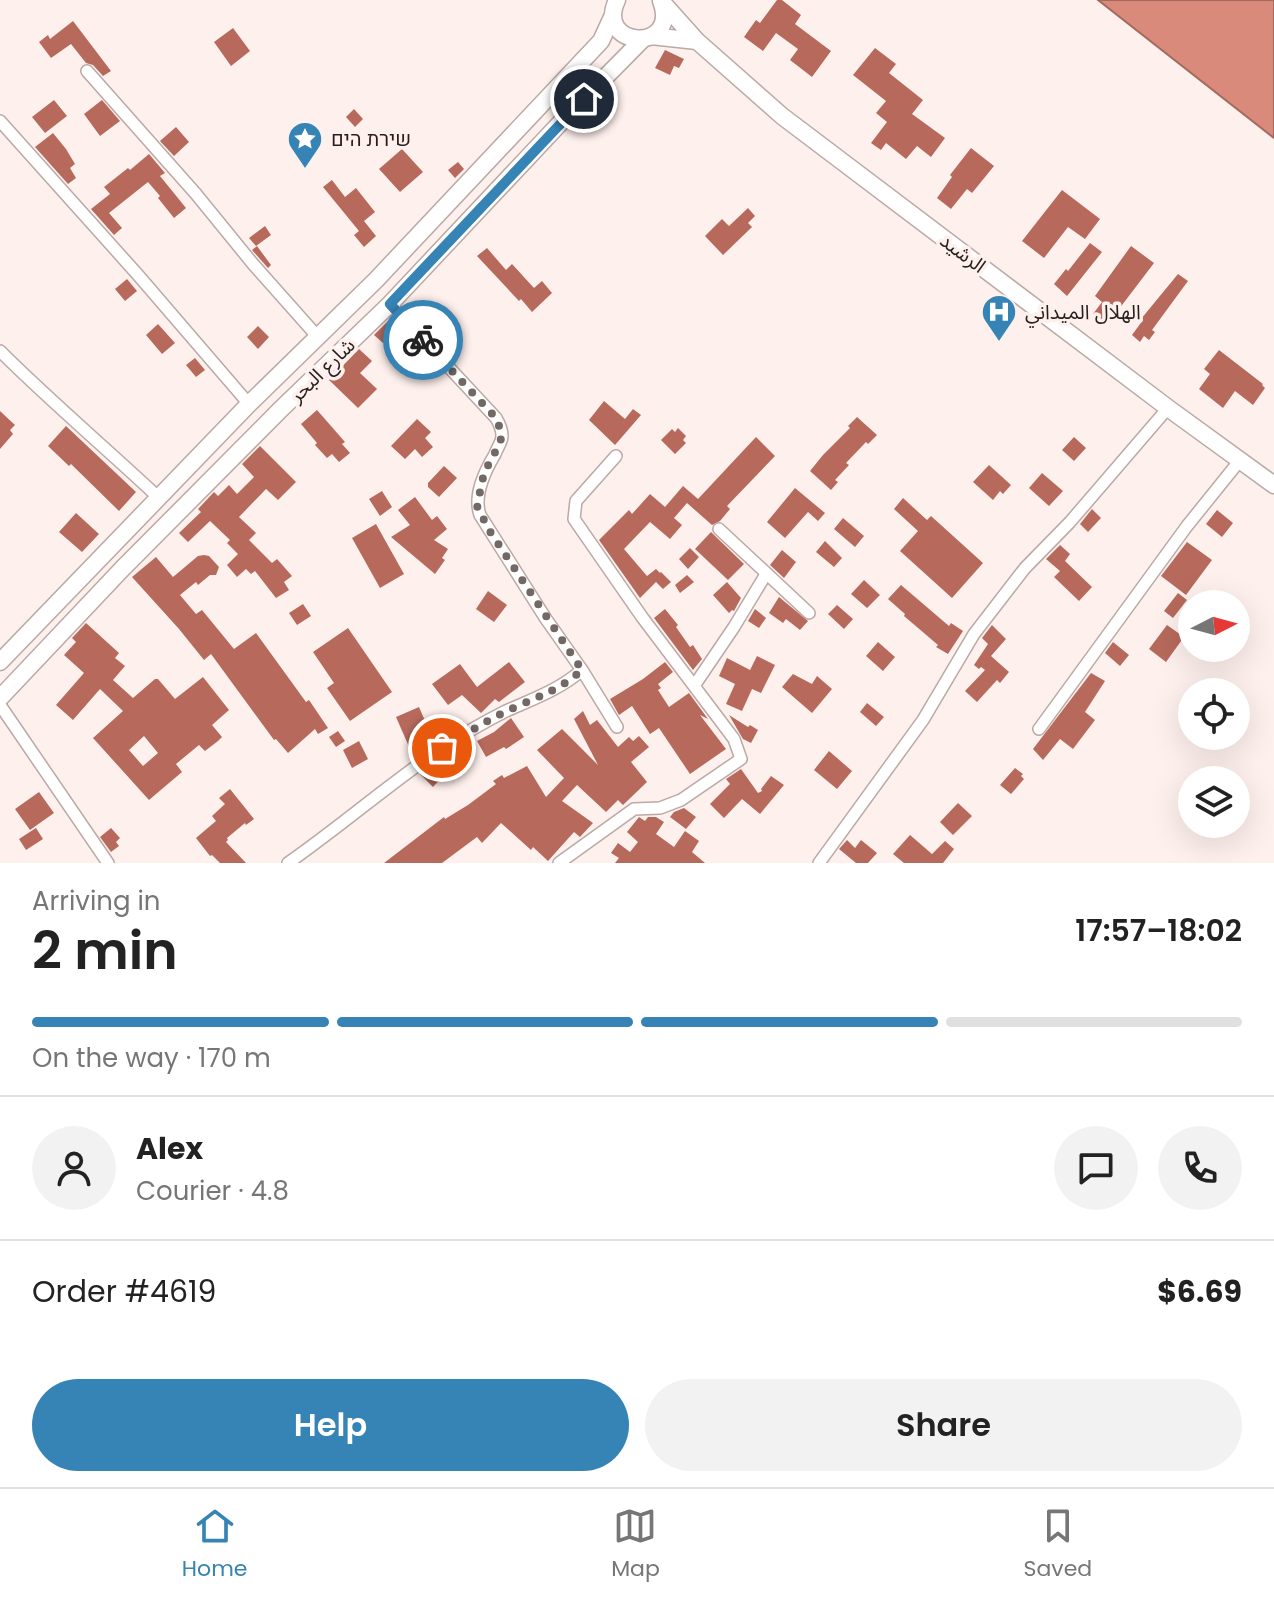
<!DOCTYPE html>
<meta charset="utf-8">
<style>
body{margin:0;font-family:Poppins,"Noto Sans Arabic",Heebo,sans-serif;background:#f2f2f2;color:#222;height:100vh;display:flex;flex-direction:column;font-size:30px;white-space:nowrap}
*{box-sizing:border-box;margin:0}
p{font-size:26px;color:#767676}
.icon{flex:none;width:44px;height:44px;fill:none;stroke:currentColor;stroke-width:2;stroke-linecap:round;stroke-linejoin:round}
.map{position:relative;height:863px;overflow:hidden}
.details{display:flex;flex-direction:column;background:#fff;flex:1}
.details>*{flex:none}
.needle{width:52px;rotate:84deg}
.buttons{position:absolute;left:1178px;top:590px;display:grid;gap:16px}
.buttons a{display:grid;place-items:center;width:72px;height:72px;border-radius:50%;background:#fff;box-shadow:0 8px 32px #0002;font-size:40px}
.pin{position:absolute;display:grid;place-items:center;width:68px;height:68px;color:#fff;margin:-34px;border:4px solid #fff;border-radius:50%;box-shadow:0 2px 8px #0007}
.courier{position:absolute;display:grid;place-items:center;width:80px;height:80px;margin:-40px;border:6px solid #3683b6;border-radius:50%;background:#fff;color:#222;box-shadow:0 2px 10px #0007}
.summary em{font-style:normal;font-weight:600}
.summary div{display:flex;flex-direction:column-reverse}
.summary{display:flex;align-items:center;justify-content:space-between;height:136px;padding:0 32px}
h1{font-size:52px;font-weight:600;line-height:60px}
.bar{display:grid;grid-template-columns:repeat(4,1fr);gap:12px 8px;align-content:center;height:96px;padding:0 32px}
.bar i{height:10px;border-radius:6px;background:#e0e0e0}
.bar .selected{background:#3683b6}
.bar p{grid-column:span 4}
.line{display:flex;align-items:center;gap:20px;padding:0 32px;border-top:2px solid #e0e0e0}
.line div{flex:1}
.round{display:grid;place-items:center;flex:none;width:84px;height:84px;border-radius:42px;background:#f2f2f2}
.primary-button{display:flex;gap:16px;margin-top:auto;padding:16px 32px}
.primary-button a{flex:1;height:92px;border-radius:48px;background:#3683b6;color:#fff;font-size:32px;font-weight:600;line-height:92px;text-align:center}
.primary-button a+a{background:#f2f2f2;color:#222}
.tab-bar{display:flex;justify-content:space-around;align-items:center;height:112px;border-top:2px solid #e0e0e0;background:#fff;font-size:22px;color:#767676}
.tab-bar a{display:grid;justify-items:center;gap:4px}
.tab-bar .selected{color:#3683b6}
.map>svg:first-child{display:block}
.water{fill:#da8a7b;stroke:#a46a5f;stroke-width:2}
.building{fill:#b76a5c;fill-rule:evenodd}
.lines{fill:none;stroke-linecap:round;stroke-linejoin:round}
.minor-casing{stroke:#baa9a6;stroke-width:14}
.secondary-casing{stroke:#baa9a6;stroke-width:19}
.minor{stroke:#fff;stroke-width:11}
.secondary{stroke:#fff;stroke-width:16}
.done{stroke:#726866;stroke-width:8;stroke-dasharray:0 14.4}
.route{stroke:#3683b6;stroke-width:10}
.labels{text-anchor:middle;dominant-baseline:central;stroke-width:7;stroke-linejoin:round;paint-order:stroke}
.poi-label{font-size:20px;fill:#261f1e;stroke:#fef0ed;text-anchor:start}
.street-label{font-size:20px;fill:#261f1e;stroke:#fef0ed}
</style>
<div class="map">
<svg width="1274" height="863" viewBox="0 0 1274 863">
<rect width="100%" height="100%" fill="#fef0ed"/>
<path class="water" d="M1098,0h176v138z"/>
<path class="building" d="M777,0h5l19,15 -6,9 36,27 -19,26 -22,-17 8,-11 -22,-16 -13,18 -19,-14 12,-17 4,3z
M73,21l38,50 -8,5 -10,-11 -7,-2 -15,-19 -20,14 -12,-16 9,-7 2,4z
M233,28l17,23 -19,15 -17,-24z
M875,48l21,16 -7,9 34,27 -11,14 33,24 -14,19 -14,-11 -11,13 -20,-16 -5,7 -10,-7 16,-21 -11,-9 10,-12 -33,-26z
M665,50l19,9 -5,9 -5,-2 -4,9 -15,-7z
M54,100l13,16 -22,17 -13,-16z
M102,100l18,21 -20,15 -16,-22z
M354,109l9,10 -8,8 -9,-10z
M176,127l13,15 -15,14 -14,-15z
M53,133l13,16 9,15 -5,4 6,10 -8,6 -33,-37z
M971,148l23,18 -22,27 -5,-4 -16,20 -14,-11 15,-21 -2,-2z
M402,149l21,23 -23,20 -21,-23z
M149,154l16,19 -5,3 26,32 -12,10 -16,-20 2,-2 -12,-14 -39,31 13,15 -8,7 -23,-26 19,-15 -6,-7 24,-19 2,2z
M458,162l6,7 -9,9 -7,-8z
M332,180l13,17 11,-9 19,24 -11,9 12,15 -12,11 -10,-12 5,-4 -36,-44z
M1062,190l38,29 -15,20 -17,-12 -24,31 -22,-17z
M748,208l7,8 -7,7 4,4 -29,28 -18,-19 17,-17 7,7z
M265,226l6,9 -15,11 -7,-8z
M1090,243l12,9 -35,44 -13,-12 12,-15 2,2z
M257,246l14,19 -3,3 -16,-18z
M1131,246l23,17 -38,50 -3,-3 -10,13 -10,-9 9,-12 -7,-6z
M487,248l19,22 6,-6 22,24 8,-7 10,12 -20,19 -11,-13 -2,2 -42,-45z
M1178,274l10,7 -36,49 3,2 -6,8 -5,-4 -4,6 -8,-7 11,-15 -2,-1z
M127,279l10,12 -12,10 -10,-12z
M391,318l8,8 -16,17 -9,-8z
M158,324l17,19 -13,11 -16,-19z
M258,326l11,11 -11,12 -11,-12z
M359,349l13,12 -12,12 17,16 -19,19 -29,-28z
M1219,350l44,34 -1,1 3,3 -12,17 -18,-14 -12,17 -24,-19 11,-15 -6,-5z
M195,358l10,12 -9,7 -10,-12z
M604,401l21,18 8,-10 8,6 -26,30 -26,-25z
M317,410l28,32 -3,2 8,9 -11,9 -7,-8 -5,4 -12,-13 2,-2 -16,-19z
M0,411l15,14 -5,5 3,4 -13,15z
M857,417l20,18 -9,9 -2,-2 -20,21 3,2 -14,15 3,2 -7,8 -21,-19 13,-16 27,-27 -2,-2z
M417,419l14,13 -6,6 8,9 -11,10 -7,-8 -10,10 -14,-13z
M66,426l70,66 -17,19 -48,-47 -2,2 -21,-20z
M678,428l8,8 -3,4 3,3 -11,11 -14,-14 11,-11 3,3z
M756,437l19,19 -48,50 3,3 -10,12 -8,4 -25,-22 -13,15 8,7 -12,14 -20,-17 -26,27 23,27 9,-7 4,4 1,-1 10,10 -8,7 -7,-7 -16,16 -41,-58 30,-30 3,4 18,-20 15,13 18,-21 15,13z
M1074,437l12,11 -12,13 -12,-11z
M260,446l36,36 -18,18 -12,-11 -27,28 17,16 -7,7 23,23 5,-4 15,17 -8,6 5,8 -13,8 -21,-27 -4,3 -5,-5 -9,8 -10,-12 11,-11 -11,-11 3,-3 -20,-19 -22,21 -9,-9 22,-21 -3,-3 16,-17 4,4 11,-11 8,9 17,-17 -12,-13z
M989,465l22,20 -8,9 -3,-3 -7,9 -20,-18z
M444,466l13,12 -18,19 -11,-10v-4z
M1042,473l21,18 -14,15 -20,-18z
M795,488l30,25 -7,8 -10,-9 -23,26 -18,-16z
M382,491l10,16 -12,9 -11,-17z
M415,497l17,23 5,-4 10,13 -13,11 14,9 -6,9 3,2 -10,14 -44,-37 19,-12 -12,-15z
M903,498l24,22 4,-4 52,47 -31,35 -52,-47 18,-20 -24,-22z
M1092,509l9,9 -13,14 -8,-8z
M1217,510l16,13 -11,14 -16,-13z
M76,513l23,21 -17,18 -23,-20z
M843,518l21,18 -9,11 -21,-18z
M376,524l28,50 -24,14 -28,-50z
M711,532l33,32 -16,16 -33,-31z
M825,541l17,17 -8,9 -18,-15z
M1187,542l25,18 -26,35 -25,-19z
M1060,545l10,9 -5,7 27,26 -13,14 -25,-24 6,-6 -14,-12z
M690,548l9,9 -11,12 -9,-10z
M782,550l14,12 -12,16 -14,-13z
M204,555l5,1 10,11 -3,8h-6l-12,10 -2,-3 -16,13 16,19 6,-4 32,39 22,-16 50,69 3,-2 19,28 -10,6 -3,-5 -27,24 -12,-14 -2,1 -63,-86 -7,6 -25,-31 -47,-52 24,-20 17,20 25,-21z
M687,575l7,7 -14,11 -5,-8z
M864,580l16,15 -13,13 -16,-14z
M727,582l14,16 -7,13 -2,-1 -3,3 -16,-18z
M901,585l48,41 2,-3 12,8 -15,23 -12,-7 2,-2 -34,-29 1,-2 -17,-15z
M488,591l19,14 -13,17 -18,-13z
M1178,593l9,7 -14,18 -9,-7z
M779,597l29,24 -8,9 -14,-11 -3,4 -14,-10z
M303,604l8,12 -14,9 -8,-12z
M837,605l16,14 -9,10 -16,-15z
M665,609l13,16 -2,2 14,20 3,-2 9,14 -9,11 -39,-52z
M755,609l11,9 -7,10 -11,-7z
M86,623l33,30 -4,5 10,8 -12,14 20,18 22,-19h3l17,20 28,-22 26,33 -17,15 10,12 -4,4 -13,10 -6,-6 -23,19 6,8 -33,28 -56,-62 30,-27 -23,-22 -27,31 -17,-15 28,-32 -20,-18 12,-13 -4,-4zM144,736l14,17 -15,13 -14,-16z
M992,625l14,14 -15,17 18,16 -9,11 -3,-3 -20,22 -12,-11 20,-21 -4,-3 -2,2 -5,-4 14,-21 -6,-6z
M1167,625l17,12 -18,25 -17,-13z
M348,628l44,64 -42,29 -23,-33 7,-5 -21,-31z
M878,642l17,15 -12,14 -17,-15z
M1113,642l16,13 -9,11 -15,-13z
M757,656l18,9 -14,28 -9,-4 -10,22 -16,-7 9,-20 -16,-8 8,-18 23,12z
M509,662l16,20 -26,20 -4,-3 -14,14 -19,-18 -14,10 -16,-21 28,-20 17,23z
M665,662l8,10 -15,12 3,4 -3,2 11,17 20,-14 19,26 -8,-4 26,34 -36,25 -31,-46 -9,6 -18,-28 -13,9 -9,-16 33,-20z
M1091,673l14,8 -20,31 10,8 -22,29 -13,-10 -17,21 -10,-11z
M793,674l19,10 5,-8 15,13 -20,24 -30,-26z
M867,703l17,14 -8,9 -16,-14z
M419,707l14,32 -23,10 -14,-32z
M583,711l7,14 7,-5 21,27 11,-10 4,4 6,-5 10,11 -18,15 16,20 -24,23 -5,-5 -12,12 -29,-27 -15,16 31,22 -13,14 -6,-5 -26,29 -15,-14 -2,3 -30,-27 -19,20 -5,-6 -35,26h-58l60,-46 1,2 23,-14 28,-21 -3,-3 9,-6 2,3 23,-12 19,31 18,-19 -27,-28 25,-21 36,36 -24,-46z
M729,715l19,12 2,-2 8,5 -7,13 -8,-4z
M511,718l13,19 -18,12 -2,-2 -18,10 -9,-16 17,-9z
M338,731l7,10 -9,6 -7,-10z
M359,741l9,18 -16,9 -9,-18z
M829,751l23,20 -15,18 -23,-19z
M438,761l10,10 -15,16 -13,-13z
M1015,768l8,6 -2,2 3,3 -13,15 -11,-9z
M741,769l17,24 4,-2 -1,-2 10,-13 13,9 -24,29 -18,-15 -18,19 -14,-14 20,-20 -4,-5z
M230,789l24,30 -8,6 -1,-2 -18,15 1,2 -2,2 20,21h-26l-8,-8 -2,1 -14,-18 20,-17 -4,-5 13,-12 -6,-6z
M39,792l15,21 -24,17 -15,-21z
M958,803l14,13 -19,19 -13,-13z
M684,808l12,9 -10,12 -16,-12 4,-5z
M639,817l6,4 3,-4h8l8,5 -8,12 18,13 11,-16 14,10 -7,11 13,11h-90l4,-5 -8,-5 7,-10 12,9 8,-10 -11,-10z
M36,828l7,11 -17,11 -7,-11z
M111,828l9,10 -4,4 3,4 -8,6 -11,-15z
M910,835l22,19 13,-13 9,8 -11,14h-39l-11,-9z
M847,840l8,8 6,-8 16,13 -9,10h-12l-17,-14z"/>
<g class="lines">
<defs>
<path id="minor" d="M87,71l109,123 57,70 64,72
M0,121l138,154 111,129
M390,304l106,114c3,5 6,11 6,18 0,6 -5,12 -7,18 -10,17 -22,41 -15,61l66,104 36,51 35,57
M0,351c51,51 106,97 158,146
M719,529l90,84
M694,686l40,-59 32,-53
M0,705l108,158
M1039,729l148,-203 54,-67
M288,863c53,-37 101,-79 154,-115 20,-13 42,-26 64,-37 27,-12 53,-21 76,-41
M559,863l75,-54 26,-1 21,-8 60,-41 -7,-20 -92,-122 -68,-98 2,-18 40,-45
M819,863l104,-143 51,-86 51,-66 45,-46 98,-114"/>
<path id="secondary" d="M617,0c-23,49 64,53 44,1
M662,2l35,39 85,75 386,292 106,77
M651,36l46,5
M0,662l249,-258 127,-124 225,-239 12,-26
M0,698l123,-130 158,-159 109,-105 174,-185 78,-79"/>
</defs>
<use href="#minor" class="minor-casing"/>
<use href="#secondary" class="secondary-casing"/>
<use href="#minor" class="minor"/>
<use href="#secondary" class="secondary"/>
</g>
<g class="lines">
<path class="done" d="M423,340l73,78 6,16 -2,9 -16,30 -7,33 12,24 93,140c-22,20 -47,28 -73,40 -23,11 -45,25 -67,38"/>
<path class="route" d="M423,340l-33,-36 194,-205"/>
</g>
<defs>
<symbol id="sight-pin" viewBox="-11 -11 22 30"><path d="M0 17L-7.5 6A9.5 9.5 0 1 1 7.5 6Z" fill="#3683b6" stroke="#fef0ed"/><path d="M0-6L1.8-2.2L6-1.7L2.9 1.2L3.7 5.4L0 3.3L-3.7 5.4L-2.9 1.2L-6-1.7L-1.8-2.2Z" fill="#fff"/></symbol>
<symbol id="hospital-pin" viewBox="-11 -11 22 30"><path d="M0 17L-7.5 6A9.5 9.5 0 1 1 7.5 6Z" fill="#3683b6" stroke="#fef0ed"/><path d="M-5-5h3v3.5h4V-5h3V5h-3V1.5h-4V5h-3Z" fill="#fff"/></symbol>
</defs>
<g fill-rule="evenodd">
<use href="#sight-pin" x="285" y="119" width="40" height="54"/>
<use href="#hospital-pin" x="979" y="292" width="40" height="54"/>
</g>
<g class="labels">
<g class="poi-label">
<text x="331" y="139">שירת הים</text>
<text x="1025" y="312">الهلال الميداني</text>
</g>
<g class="street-label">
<text transform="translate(963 253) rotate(37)">الرشيد</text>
<text transform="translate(322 370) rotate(-44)">شارع البحر</text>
</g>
</g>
</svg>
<div class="buttons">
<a><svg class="needle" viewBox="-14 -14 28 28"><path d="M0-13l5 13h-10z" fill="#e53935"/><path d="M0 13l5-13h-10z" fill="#767676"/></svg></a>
<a><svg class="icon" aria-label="locate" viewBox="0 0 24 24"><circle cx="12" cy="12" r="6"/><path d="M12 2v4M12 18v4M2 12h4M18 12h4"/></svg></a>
<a><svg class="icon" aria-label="layers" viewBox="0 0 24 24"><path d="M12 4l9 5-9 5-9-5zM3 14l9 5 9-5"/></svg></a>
</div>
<div class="pin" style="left:442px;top:748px;background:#ea580c"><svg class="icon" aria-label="bag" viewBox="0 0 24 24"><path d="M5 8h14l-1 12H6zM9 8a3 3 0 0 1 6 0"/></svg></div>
<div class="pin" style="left:584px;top:99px;background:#1f2937"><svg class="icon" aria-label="home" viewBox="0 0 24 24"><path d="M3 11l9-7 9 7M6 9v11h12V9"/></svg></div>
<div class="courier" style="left:423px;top:340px"><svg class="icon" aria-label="bike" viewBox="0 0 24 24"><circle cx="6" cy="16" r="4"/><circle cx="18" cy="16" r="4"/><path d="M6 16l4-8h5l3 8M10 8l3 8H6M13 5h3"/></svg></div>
</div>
<section class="details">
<div class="summary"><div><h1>2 min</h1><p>Arriving in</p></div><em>17:57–18:02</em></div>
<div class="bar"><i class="selected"></i><i class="selected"></i><i class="selected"></i><i></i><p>On the way · 170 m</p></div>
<div class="line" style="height:144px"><a class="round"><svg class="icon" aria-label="person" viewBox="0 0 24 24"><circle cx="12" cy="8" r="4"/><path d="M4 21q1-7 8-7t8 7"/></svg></a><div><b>Alex</b><p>Courier · 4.8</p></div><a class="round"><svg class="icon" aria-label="chat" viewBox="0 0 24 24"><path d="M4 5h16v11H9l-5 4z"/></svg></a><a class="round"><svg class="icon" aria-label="phone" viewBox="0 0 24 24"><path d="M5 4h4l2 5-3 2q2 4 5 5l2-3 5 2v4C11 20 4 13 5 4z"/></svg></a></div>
<div class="line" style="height:104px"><div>Order #4619</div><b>$6.69</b></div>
<div class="primary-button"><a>Help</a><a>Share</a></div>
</section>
<nav class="tab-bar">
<a class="selected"><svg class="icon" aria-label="home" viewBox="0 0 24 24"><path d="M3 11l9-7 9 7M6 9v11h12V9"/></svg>Home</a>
<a><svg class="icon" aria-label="map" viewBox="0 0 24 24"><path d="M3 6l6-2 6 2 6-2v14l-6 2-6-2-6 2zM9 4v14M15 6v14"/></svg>Map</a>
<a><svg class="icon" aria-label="saved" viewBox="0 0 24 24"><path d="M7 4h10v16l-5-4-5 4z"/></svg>Saved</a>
</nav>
